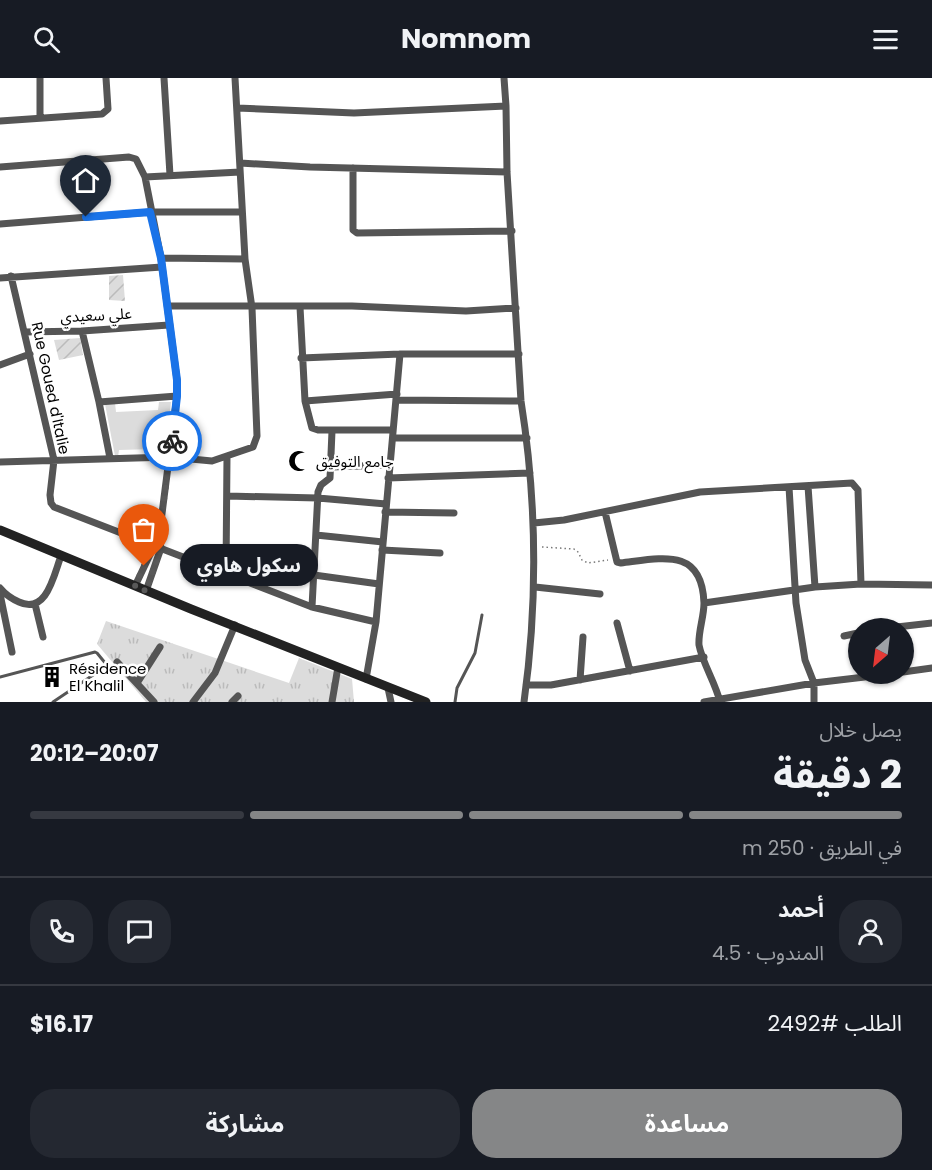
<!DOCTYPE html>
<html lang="ar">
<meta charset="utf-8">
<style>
body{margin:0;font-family:Poppins,"Noto Sans Arabic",sans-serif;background:#242831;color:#f1f3f6;direction:rtl;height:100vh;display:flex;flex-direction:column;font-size:22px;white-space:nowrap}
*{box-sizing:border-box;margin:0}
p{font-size:20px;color:#9ea1a6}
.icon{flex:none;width:33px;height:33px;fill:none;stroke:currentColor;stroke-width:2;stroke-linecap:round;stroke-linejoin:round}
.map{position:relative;height:624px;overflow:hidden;direction:ltr}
.drawer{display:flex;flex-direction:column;background:#171b24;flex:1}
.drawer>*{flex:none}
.needle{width:39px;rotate:208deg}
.buttons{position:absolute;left:848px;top:540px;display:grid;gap:12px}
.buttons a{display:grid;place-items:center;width:66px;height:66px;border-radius:50%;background:#171b24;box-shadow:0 2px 4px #0004;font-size:30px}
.pin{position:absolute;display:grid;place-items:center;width:51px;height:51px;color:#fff;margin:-62px -26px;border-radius:50% 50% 50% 0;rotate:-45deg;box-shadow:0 0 6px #0007}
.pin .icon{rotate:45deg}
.courier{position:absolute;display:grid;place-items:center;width:60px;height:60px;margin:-30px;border:4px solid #1a73e8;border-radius:50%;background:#fff;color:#222;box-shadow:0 2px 8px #0007}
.bubble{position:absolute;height:42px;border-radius:21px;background:#171b24;box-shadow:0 2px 4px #0004;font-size:20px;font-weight:700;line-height:42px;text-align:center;direction:rtl}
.headline em{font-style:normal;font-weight:700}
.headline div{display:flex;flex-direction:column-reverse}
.headline{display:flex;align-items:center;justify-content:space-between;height:102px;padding:0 30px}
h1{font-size:39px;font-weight:700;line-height:45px}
.bar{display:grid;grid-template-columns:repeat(4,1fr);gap:9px 6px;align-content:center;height:72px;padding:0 30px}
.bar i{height:8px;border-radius:4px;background:#363941}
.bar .active{background:#858687}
.bar p{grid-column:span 4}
.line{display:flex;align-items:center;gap:15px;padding:0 30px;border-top:2px solid #363941}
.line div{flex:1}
.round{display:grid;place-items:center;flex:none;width:63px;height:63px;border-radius:24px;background:#242831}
.action{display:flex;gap:12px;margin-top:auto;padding:12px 30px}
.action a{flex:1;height:69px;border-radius:24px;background:#858687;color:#fff;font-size:24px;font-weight:700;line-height:69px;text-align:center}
.action a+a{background:#242831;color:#f1f3f6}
header{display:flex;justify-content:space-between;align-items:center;height:78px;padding:0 30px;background:#171b24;font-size:27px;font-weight:700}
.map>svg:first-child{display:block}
.grass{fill:url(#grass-tufts)}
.park{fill:#dcdcdc}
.garden{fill:url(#garden-furrows)}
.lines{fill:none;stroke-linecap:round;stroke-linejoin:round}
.path{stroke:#777;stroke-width:1.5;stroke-dasharray:1.5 3;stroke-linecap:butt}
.lane{stroke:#555;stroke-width:3}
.street{stroke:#555;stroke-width:7}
.secondary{stroke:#222;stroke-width:9}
.done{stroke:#595959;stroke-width:6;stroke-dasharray:0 10.8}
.route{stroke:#1a73e8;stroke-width:8}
.labels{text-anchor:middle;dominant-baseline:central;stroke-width:5;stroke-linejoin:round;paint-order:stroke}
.street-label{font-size:15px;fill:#000;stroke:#fff}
.poi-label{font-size:15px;fill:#000;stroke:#fff;text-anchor:start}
</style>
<header><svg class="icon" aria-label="menu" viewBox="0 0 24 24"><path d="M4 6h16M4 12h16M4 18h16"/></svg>Nomnom<svg class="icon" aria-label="search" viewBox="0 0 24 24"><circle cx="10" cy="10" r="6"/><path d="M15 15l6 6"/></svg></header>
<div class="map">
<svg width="932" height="624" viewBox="0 0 932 624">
<defs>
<pattern id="grass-tufts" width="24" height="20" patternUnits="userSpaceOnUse" patternTransform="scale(1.5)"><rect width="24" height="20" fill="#dcdcdc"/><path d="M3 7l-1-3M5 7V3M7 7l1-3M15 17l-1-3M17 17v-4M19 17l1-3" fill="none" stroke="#bbb"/></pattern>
<pattern id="garden-furrows" width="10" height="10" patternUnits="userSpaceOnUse" patternTransform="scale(1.5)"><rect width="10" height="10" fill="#dcdcdc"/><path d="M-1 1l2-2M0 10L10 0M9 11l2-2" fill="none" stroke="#bbb"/></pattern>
</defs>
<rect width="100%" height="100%" fill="#fff"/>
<path class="grass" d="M106,543l183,62 10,-25 53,21 2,23h-208l-49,-58z"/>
<path class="park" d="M159,324h12l-6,51 -10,3 -1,-7 -35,1 -1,7 -3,-1 -10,-52 10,-1 1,9 42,-2z"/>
<path class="garden" d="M123,197l2,26 -16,-1v-24z
M80,260l3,17 -24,5 -5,-20z"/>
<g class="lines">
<path class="path" d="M542,469l32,2 4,3 4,8 6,3 20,-3"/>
<path class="lane" d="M0,599l95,-25 2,1 9,11 -1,3 -52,35
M455,624l2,-14 18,-35 7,-38"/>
<path class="street" d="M40,0v39
M164,0l6,97
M504,0l2,28 1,66 14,229c16,101 17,200 3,301
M237,30l117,5 152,-7
M0,43l102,-7 6,-5 -2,-31
M240,85l70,4 197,5
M0,89l129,-10 7,2 9,18 16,81 16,122v16l-18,141 2,11 -15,43
M353,90v62l4,3 155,-2
M145,99l95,-5
M0,146l151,-12h91
M161,180l84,1
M11,198l43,184 -4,35 1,8 3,4 258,100 64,15
M0,200l162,-11
M168,228h184l114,5 50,-3
M300,229l5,94 7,27 6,2h75
M82,253l17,71 11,56
M25,254l57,-1 87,-6
M301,280l99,-4h119
M0,287l30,-11
M396,322l125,1
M305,323l92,-7
M99,324l78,-6
M393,360h134
M0,384l170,-5 42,4 41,-14 4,-11 -5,-128 -7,-49 -10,-181
M331,389l58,-2
M388,400l142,-5
M808,408l7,101
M789,409l7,116 9,57 9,23v19
M227,418l91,2 68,6
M385,434l69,1
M605,434l12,50 4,1c41,-5 81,-16 83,40 0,14 -6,29 -5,42 3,17 17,39 21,57
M534,445l30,-3 136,-28 152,-9 6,7 3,94
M316,457l67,7
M382,472l58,3
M226,495l1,-117
M314,497l65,9
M135,508l21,-44
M535,509l65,7
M0,510c5,6 12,11 19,14 28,13 35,-28 42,-46
M0,516l12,58
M704,525l111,-16 46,-3 71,1
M35,526l8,33
M312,529l6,-115 3,-7 9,-7 2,-47
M617,545l13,48
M888,550l44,-5
M844,558l14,-3
M117,584l37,40
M903,594l29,-4
M366,601l10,-57 24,-268
M580,602l3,-43
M137,605l23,-36
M526,607h25l153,-28
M388,610l3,14
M193,624l22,-29 20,-48
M232,624l6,-6
M332,624l6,-35
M704,624l110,-19 76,-9"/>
<path class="secondary" d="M0,452l191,79 235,93"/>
</g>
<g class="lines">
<path class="done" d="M144,488l-9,20 11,5 15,-43 -2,-11 13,-96"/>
<path class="route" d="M86,139l64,-5 11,46 16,122v16l-5,45"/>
</g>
<defs>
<symbol id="mosque-bare" viewBox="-9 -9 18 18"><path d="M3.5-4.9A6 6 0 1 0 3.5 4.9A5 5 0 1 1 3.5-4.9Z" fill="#000" stroke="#fff" stroke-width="2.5" paint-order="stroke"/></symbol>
<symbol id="building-bare" viewBox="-9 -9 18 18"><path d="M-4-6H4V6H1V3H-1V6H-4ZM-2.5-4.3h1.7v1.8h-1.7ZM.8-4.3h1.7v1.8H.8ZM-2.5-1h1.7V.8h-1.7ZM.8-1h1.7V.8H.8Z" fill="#000" stroke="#fff" stroke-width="2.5" paint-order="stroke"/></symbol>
</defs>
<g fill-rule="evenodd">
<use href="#mosque-bare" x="284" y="368" width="30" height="30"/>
<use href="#building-bare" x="37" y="584" width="30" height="30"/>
</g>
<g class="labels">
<g class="street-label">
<text transform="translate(96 237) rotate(-3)">علي سعيدي</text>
<text transform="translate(51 310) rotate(78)">Rue Goued d'Italie</text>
</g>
<g class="poi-label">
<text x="316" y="383">جامع التوفيق</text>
<text x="69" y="590">Résidence<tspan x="69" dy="17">El Khalil</tspan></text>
</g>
</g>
</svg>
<div class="buttons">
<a><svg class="needle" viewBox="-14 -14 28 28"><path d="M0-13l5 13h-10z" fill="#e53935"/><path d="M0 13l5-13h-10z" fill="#9ea1a6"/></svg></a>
</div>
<div class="pin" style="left:144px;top:488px;background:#ea580c"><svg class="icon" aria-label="bag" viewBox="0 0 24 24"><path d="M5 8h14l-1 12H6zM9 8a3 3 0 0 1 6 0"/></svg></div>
<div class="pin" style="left:86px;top:139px;background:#1f2937"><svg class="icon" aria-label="home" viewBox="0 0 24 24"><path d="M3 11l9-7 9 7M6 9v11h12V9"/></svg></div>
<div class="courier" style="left:172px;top:363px"><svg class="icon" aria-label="bike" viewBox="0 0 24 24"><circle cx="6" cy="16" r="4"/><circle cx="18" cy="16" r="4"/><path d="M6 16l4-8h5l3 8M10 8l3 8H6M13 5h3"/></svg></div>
<div class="bubble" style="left:180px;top:466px;width:138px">سكول هاوي</div>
</div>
<section class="drawer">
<div class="headline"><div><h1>2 دقيقة</h1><p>يصل خلال</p></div><em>20:07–20:12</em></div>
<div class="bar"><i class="active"></i><i class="active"></i><i class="active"></i><i></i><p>في الطريق · 250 m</p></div>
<div class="line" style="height:108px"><a class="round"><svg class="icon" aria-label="person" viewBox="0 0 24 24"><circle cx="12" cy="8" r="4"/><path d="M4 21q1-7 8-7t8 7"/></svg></a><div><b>أحمد</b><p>المندوب · 4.5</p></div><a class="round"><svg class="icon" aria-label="chat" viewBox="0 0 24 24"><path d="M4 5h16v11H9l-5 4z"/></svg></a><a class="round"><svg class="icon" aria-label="phone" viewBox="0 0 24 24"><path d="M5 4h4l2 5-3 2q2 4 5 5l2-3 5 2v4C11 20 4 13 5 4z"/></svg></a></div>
<div class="line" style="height:78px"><div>الطلب #2492</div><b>$16.17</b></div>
<div class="action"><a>مساعدة</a><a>مشاركة</a></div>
</section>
